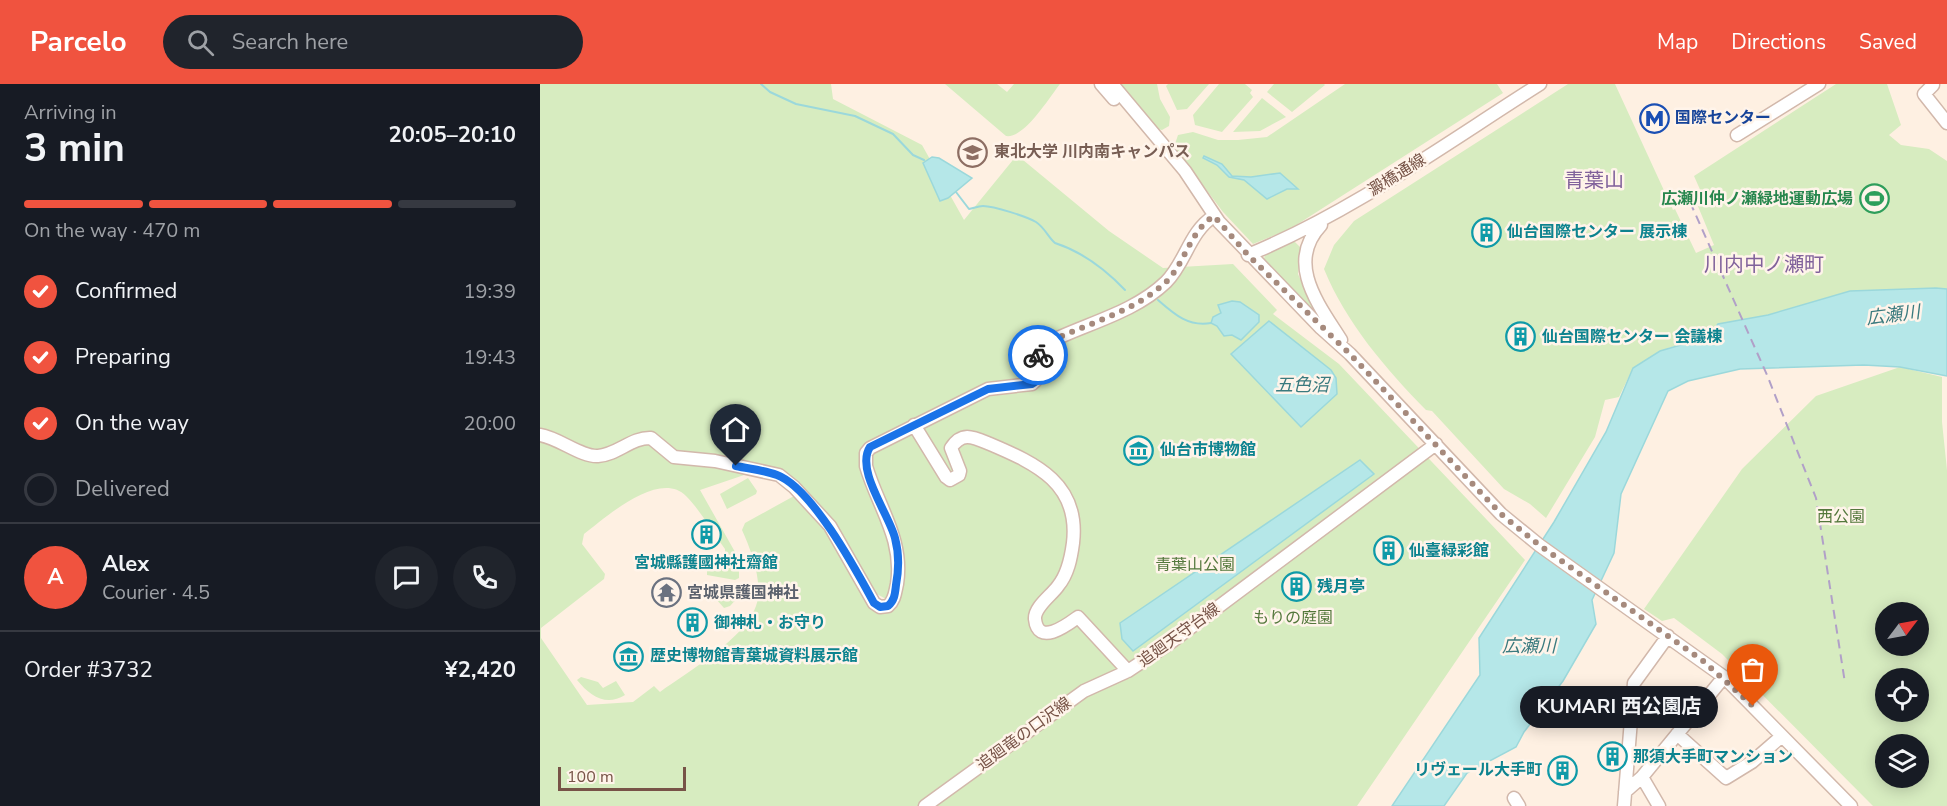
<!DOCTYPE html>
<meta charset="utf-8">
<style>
body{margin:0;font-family:"Nunito Sans","Noto Sans JP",sans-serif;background:#20242c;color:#f1f3f6;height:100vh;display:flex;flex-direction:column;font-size:22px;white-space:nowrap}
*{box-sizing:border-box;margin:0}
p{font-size:20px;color:#9ea1a6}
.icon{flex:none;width:33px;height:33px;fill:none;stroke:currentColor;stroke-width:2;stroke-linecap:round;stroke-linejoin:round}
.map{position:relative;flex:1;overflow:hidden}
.drawer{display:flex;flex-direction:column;background:#171b24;width:540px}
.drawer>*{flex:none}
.needle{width:39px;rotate:58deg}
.fabs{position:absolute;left:1335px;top:518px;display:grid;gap:12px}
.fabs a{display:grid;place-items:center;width:54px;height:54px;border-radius:50%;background:#171b24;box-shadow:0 3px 15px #0003;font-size:30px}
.scale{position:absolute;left:18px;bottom:15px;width:128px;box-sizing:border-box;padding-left:6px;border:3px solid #775347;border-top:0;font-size:16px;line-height:21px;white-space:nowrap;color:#775347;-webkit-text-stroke:4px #fff4ea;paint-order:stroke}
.pin{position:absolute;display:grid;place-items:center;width:51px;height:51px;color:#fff;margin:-62px -26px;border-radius:50% 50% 50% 0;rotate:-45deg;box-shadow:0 0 6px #0007}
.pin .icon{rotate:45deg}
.courier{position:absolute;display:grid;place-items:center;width:60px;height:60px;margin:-30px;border:4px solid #1a73e8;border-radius:50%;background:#fff;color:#222;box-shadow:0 2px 8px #0007}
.bubble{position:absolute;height:42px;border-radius:21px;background:#171b24;box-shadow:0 3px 15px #0003;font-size:20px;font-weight:700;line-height:42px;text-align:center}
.headline em{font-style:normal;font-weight:700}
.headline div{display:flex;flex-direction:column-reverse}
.headline{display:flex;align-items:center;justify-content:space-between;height:102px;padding:0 24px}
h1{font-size:39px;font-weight:700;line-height:45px}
.bar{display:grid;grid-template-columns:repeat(4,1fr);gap:9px 6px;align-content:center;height:72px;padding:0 24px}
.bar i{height:8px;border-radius:4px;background:#363941}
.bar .on{background:#f0533f}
.bar p{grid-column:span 4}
.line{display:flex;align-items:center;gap:15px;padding:0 24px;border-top:2px solid #363941}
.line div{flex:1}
.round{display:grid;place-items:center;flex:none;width:63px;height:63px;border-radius:32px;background:#20242c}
ol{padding:0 24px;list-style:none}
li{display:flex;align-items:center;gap:18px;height:66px}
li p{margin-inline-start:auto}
li .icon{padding:6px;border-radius:50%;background:#f0533f;color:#fff;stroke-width:4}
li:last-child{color:#9ea1a6}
li i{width:33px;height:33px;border:3px solid #363941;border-radius:50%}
header{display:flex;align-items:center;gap:36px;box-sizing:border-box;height:84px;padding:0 30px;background:#f0533f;color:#fff}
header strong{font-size:28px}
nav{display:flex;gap:33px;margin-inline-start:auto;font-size:21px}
.search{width:420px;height:54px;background:#20242c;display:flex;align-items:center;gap:15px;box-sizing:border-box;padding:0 21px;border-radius:33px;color:#9ea1a6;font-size:22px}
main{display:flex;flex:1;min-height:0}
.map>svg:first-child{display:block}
.green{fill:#d7ecc0;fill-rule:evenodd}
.water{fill:#b5e7e8;stroke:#9bd8db;stroke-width:1.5}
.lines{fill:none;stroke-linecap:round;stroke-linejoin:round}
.stream{stroke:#9bd8db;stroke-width:2}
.minor-casing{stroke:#d2b8ab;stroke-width:15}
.minor{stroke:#fff;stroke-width:12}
.rail{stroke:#b1a0c8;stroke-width:2;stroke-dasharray:9 6;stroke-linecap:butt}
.done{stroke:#a68a7d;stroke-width:6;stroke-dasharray:0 10.8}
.route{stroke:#1a73e8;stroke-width:8}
.labels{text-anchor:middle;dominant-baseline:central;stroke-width:5;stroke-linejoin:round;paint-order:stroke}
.transit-label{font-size:16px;font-weight:bold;fill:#164399;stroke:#fff4ea;text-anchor:start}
.education-label{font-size:16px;font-weight:bold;fill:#785e54;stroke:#fff4ea;text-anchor:start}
.street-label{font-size:16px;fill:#775347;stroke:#fff4ea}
.leisure-label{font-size:16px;font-weight:bold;fill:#27864d;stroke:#fff4ea;text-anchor:end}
.culture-label{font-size:16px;font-weight:bold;fill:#0d838f;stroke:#fff4ea;text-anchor:start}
.park-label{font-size:16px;fill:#54783c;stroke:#fff4ea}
.worship-label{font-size:16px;font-weight:bold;fill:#5b616d;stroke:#fff4ea;text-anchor:start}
.water-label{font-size:18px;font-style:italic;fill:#3a7a7e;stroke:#fff4ea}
.quarter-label{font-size:20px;fill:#81629b;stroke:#fff4ea}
</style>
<header>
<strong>Parcelo</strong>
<div class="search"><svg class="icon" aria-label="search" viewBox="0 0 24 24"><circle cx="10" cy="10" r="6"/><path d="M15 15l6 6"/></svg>Search here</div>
<nav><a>Map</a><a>Directions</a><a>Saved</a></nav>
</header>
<main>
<section class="drawer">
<div class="headline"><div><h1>3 min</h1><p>Arriving in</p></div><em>20:05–20:10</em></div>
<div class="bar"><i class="on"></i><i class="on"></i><i class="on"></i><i></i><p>On the way · 470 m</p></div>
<ol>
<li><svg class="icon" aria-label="check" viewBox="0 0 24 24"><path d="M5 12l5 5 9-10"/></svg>Confirmed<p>19:39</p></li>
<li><svg class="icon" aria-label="check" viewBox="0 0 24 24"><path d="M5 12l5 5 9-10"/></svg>Preparing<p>19:43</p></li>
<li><svg class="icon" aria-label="check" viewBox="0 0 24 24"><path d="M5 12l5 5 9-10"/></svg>On the way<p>20:00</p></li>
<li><i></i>Delivered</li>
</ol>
<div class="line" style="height:108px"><b class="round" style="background:#f0533f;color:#fff">A</b><div><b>Alex</b><p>Courier · 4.5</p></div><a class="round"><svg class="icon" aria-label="chat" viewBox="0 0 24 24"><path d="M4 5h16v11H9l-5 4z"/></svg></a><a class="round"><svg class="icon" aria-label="phone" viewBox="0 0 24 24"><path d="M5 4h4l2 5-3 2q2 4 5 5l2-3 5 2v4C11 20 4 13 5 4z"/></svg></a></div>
<div class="line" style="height:78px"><div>Order #3732</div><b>¥2,420</b></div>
</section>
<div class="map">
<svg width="1407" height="722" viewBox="0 0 1407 722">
<rect width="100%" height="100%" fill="#fef0e2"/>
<path class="green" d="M0,0h291l2,15 89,46 42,75 53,-65 92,76 54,37 70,-4 44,46 -4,4 66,50 186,196 -168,246h-817zM210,389l48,13 77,107 11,6 6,10 -15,3 -9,-8 -44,-76 -30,-32 -49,27 -3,7c9,20 22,54 14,76 -10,32 -69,66 -96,86l-6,-6 -21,16 -46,3 -46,-67v-10l63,-49 1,-5 -23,-30 2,-10c21,-16 75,-65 102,-38 15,15 26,36 39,53v9l-18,13v4l28,5 4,-2v-19l-39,-69z
M405,0h52l10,8 7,-8h46c-11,14 -36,55 -54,52z
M580,0h37l3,15 10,18 -1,9 -7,4 -4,-1z
M628,0h41l-22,25 -10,1 -11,-24z
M679,0h26l7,6 -2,3 3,4 -31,35 -27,-7 -2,-10z
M734,0h50l1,1 -33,27 -25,-20z
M805,0h152l6,9 -213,136 -37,15 -30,-32 -49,-65 4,-12 15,-3 25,8h20l29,-3z
M1028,0h47l58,126 2,-1 21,44 18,-8 -19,-46 7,-5 -8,-18 142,-92h51l14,41 -12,10 12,10 28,4 18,12v128l-11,-1 -218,36 -10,13 -40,11 -35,20 -14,29 -14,3 -10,37 -49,81 -16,-14 -26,-15 -72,-78 -6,-1c-40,-41 -80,-87 -102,-141l10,-24 20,-24z
M722,14l24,19 -26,14 -27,1z
M754,157l7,7 -3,26 18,41 -52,-55 1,-7z
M1360,283l42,10v45l5,48v336h-74l-151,-152 -48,-36 -12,3 -18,-12 98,-140 74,-73zM1346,528h32v33h-32zM1346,594h32v33h-32zM1346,660h32v33h-32z
M208,394l9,13 -1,3 -29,15 -7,-15z
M171,502l26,3 3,6 -10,11 -6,2 -16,-18z
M41,593l17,5 5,6 13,-7 9,14c-19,12 -35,1 -48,-15z"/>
<path class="water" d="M664,72l18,8 10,12 19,1 29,-4 18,16h-11l-20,10 -23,-19 -15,-3 -12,-12 -14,-7z
M392,73l7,1 33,20 -24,20 -8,3 -17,-38z
M1396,204l11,1v87l-47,-9 -36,-2 -124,4 -52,12 -20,10 -47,103 -7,59 -22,47 4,24 -33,57 -39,51 -8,15 -49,26 -23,33h-52l88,-131 -1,-37 75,-116 52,-90 27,-64 27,-17 48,-14 10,-13 50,-9 82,-24z
M692,217l8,1 19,13v7l-18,18 -9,-5 -8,1 -7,-10 -6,-3 2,-6 8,-4 -3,-8z
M729,237l62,49 5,8 1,16 -36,33 -70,-73z
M820,376l14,14 -241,177 -11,-12 -2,-16z"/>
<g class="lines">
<path class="stream" d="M221,0l9,8 26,12 59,12 38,18 20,21 11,5
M416,108l13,17c5,-1 9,-3 14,-3 11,0 45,11 53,16 9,6 12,15 19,21 28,9 50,26 70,47
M618,216c16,14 30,27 53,23"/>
<defs>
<path id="minor" d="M561,0l13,15
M572,0l73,87 34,51 102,106 29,26 151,160 38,31 185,132 127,129
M1393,1l-9,9 23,29
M1197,51l82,-51
M781,141c-36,38 -2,80 20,115
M708,171c104,-43 197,-111 292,-171
M374,341l32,52 4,3 9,-5 1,-4 -9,-23c11,-17 22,-11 39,-4 47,20 90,40 83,99 -2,15 -5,31 -15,43 -6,9 -24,21 -23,33 3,28 32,6 43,-2l50,54
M0,351c19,3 41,22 58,21 19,-1 34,-19 53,-18l23,19 41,4 64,14 15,12 36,39 44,77 6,4 8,-1c7,-6 7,-14 9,-22 7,-45 -19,-77 -31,-118v-13l4,-5 118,-59 44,-5c12,-9 7,-19 6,-32l5,-7c40,-21 90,-31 123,-63 20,-20 23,-50 48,-66
M1137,650l49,44 26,-16 30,-26
M1102,693l17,29
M1085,708l17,-15 82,-100
M974,714l5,8
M385,722l159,-115 44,-20 42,-28 266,-199
M1084,722l10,-123 34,-47"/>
</defs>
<use href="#minor" class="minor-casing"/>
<use href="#minor" class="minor"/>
<path class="rail" d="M1150,118l77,173 49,123 29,185"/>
</g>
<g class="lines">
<path class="done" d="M498,271l5,-10c40,-21 89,-31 123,-63 20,-20 23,-50 48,-66l34,39 102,99 151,160 38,31 163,115 51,46"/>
<path class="route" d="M196,382c14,3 28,4 41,9 35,13 79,95 97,128l6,4 8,-1c7,-6 7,-13 8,-21 3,-16 3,-32 -1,-47 -6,-24 -40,-68 -25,-91l118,-58 44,-5 6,-4 3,-8 -3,-17"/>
</g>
<defs>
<symbol id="metro-ring" viewBox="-11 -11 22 22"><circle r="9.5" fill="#fff4ea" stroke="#1a4fb4" stroke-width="1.5"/><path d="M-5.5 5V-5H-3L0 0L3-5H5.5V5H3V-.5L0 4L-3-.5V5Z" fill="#1a4fb4"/></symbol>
<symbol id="university-ring" viewBox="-11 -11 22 22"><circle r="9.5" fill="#fff4ea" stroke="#8d6e63" stroke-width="1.5"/><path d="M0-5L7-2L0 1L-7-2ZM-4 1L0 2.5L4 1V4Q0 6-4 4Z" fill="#8d6e63"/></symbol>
<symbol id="stadium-ring" viewBox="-11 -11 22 22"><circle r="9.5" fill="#fff4ea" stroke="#2e9e5b" stroke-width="1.5"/><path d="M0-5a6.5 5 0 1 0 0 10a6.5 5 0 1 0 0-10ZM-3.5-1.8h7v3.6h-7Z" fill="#2e9e5b"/></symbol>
<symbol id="building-ring" viewBox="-11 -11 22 22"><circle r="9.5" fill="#fff4ea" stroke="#0f9aa8" stroke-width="1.5"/><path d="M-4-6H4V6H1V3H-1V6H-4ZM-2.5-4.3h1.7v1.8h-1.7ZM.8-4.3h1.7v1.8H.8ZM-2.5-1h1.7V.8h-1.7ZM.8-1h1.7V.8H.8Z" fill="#0f9aa8"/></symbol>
<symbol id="museum-ring" viewBox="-11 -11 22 22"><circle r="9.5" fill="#fff4ea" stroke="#0f9aa8" stroke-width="1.5"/><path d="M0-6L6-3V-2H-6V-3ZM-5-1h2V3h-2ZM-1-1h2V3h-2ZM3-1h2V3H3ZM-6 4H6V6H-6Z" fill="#0f9aa8"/></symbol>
<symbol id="temple-ring" viewBox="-11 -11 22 22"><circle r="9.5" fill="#fff4ea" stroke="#6b7280" stroke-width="1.5"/><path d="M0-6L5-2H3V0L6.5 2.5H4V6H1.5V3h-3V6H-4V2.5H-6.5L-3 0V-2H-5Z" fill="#6b7280"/></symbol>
</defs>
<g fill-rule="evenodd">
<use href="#metro-ring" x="1098" y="18" width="33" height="33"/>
<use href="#university-ring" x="416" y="52" width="33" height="33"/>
<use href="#stadium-ring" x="1318" y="98" width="33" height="33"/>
<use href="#building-ring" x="930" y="132" width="33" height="33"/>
<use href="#building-ring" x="964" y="236" width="33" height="33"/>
<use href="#museum-ring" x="582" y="350" width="33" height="33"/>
<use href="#building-ring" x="150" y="434" width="33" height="33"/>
<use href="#building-ring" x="832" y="450" width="33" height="33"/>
<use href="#building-ring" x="740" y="486" width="33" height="33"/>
<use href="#temple-ring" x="110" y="492" width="33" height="33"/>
<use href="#building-ring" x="136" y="522" width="33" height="33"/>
<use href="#museum-ring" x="72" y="556" width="33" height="33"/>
<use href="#building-ring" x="1056" y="656" width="33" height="33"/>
<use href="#building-ring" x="1006" y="670" width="33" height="33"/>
</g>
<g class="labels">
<g class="transit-label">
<text x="1135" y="34">国際センター</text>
</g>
<g class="education-label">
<text x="454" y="68">東北大学 川内南キャンパス</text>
</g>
<g class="street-label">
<text transform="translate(857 91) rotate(-32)">澱橋通線</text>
<text transform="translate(639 551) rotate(-36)">追廻天守台線</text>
<text transform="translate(484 650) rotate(-36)">追廻竜の口沢線</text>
</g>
<g class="leisure-label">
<text x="1313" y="115">広瀬川仲ノ瀬緑地運動広場</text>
</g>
<g class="culture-label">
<text x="967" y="148">仙台国際センター 展示棟</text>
<text x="1002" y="253">仙台国際センター 会議棟</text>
<text x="620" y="366">仙台市博物館</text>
<text x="869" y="467">仙臺緑彩館</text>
<text x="166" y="479" text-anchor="middle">宮城縣護國神社齋館</text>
<text x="777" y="503">残月亭</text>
<text x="174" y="539">御神札・お守り</text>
<text x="110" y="572">歴史博物館青葉城資料展示館</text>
<text x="1093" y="673">那須大手町マンション</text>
<text x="1002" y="686" text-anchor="end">リヴェール大手町</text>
</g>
<g class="park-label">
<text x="1301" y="433">西公園</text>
<text x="655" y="481">青葉山公園</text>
<text x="753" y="534">もりの庭園</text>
</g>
<g class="worship-label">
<text x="147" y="509">宮城県護国神社</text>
</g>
<g class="water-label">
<text transform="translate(1353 231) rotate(-7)">広瀬川</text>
<text x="762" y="301">五色沼</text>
<text x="989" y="562">広瀬川</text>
</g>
<g class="quarter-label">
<text x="1054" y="96">青葉山</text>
<text x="1224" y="180">川内中ノ瀬町</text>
</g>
</g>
</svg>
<div class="fabs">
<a><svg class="needle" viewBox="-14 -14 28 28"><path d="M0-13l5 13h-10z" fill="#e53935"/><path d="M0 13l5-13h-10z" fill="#9ea1a6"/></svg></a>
<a><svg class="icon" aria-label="locate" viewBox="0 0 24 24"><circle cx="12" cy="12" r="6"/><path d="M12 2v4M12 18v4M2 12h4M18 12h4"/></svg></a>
<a><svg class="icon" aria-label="layers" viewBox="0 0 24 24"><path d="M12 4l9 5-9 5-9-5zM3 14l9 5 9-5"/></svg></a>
</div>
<div class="scale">100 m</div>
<div class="pin" style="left:1213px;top:622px;background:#ea580c"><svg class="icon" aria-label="bag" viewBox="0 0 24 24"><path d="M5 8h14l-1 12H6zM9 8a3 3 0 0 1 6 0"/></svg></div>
<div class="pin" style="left:196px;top:382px;background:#1f2937"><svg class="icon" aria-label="home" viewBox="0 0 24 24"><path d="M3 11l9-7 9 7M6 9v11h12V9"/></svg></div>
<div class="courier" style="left:498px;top:271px"><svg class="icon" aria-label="bike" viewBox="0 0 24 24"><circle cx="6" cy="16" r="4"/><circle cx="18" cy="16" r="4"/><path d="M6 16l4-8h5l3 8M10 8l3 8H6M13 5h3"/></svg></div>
<div class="bubble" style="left:980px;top:602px;width:198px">KUMARI 西公園店</div>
</div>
</main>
